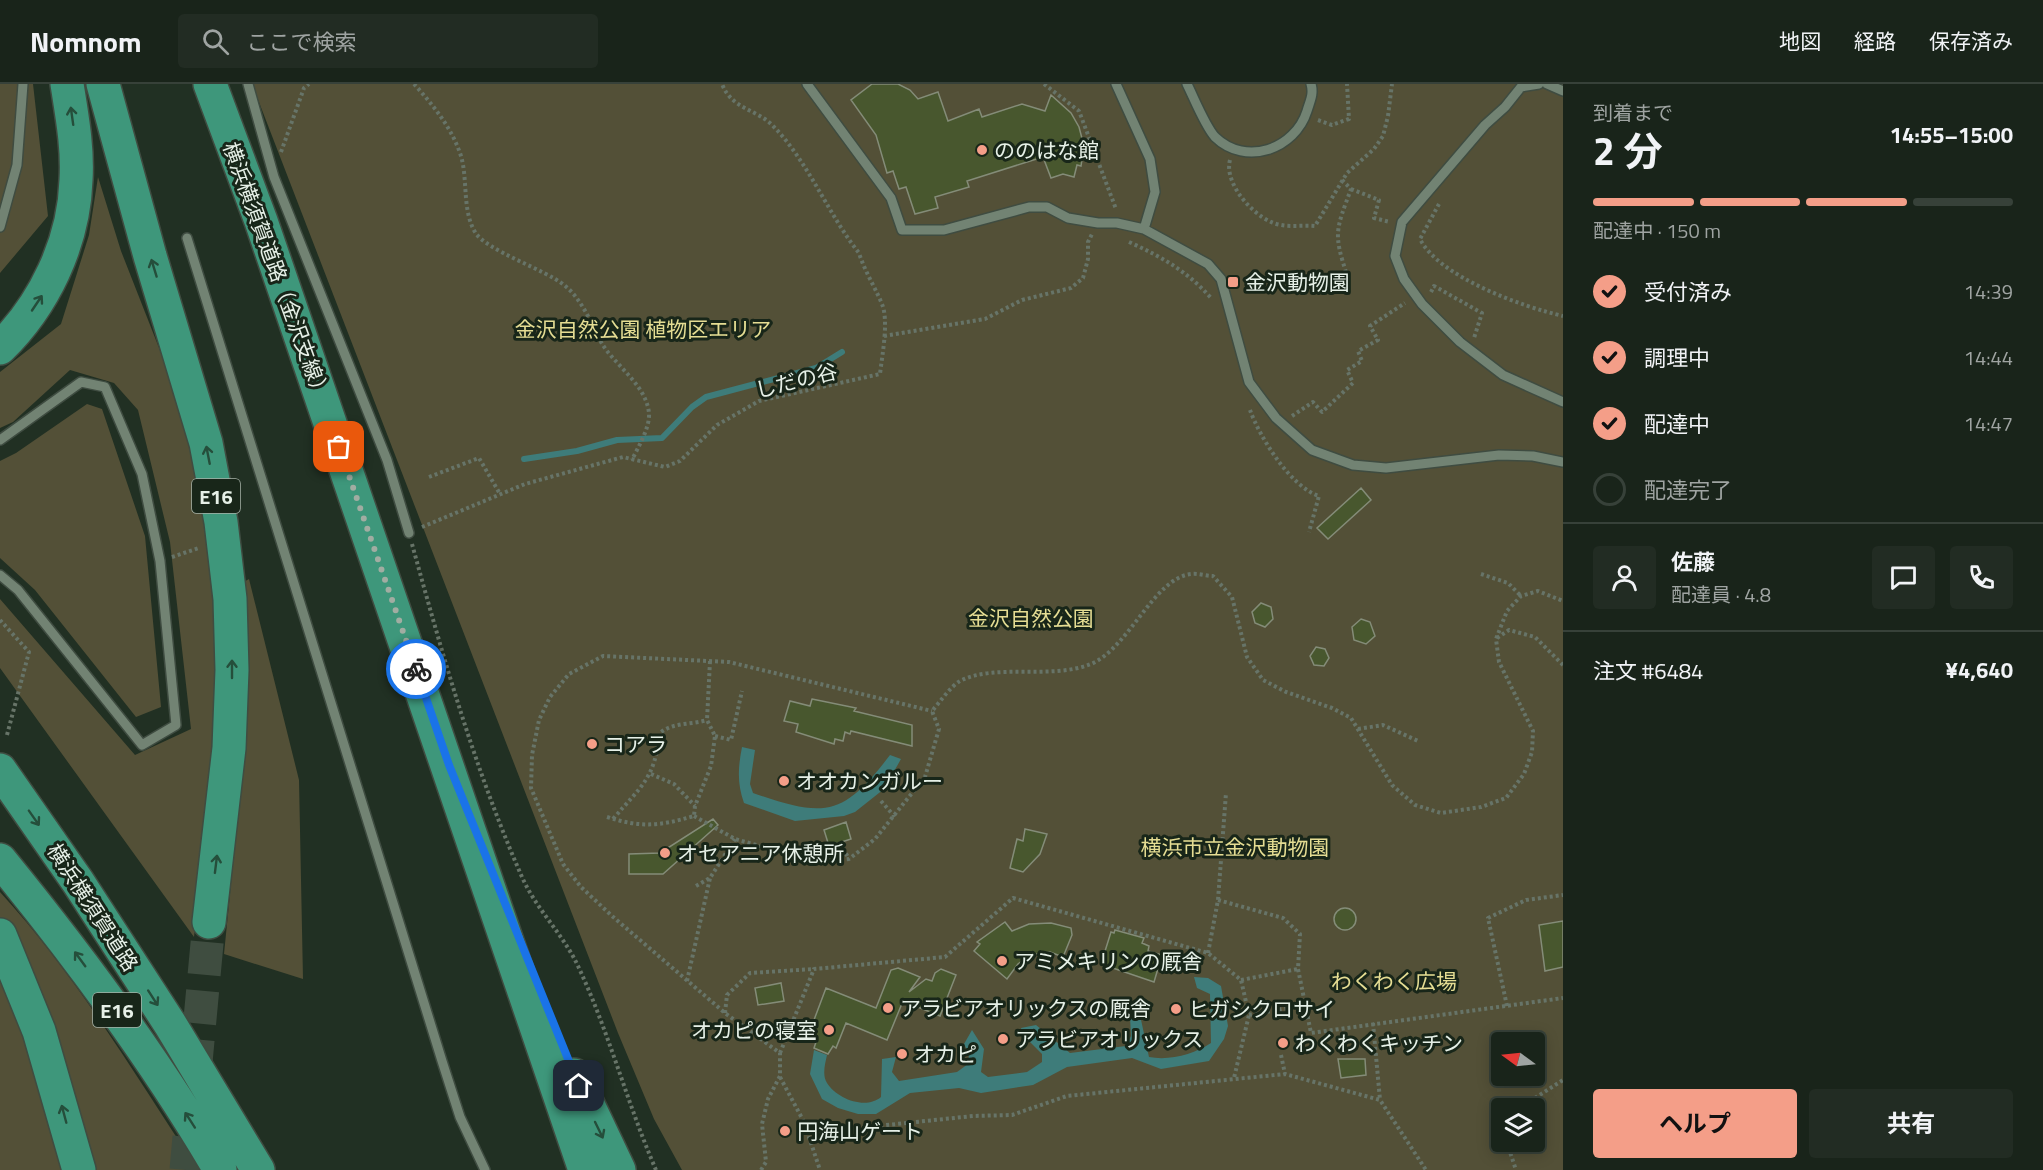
<!DOCTYPE html>
<html lang="ja">
<meta charset="utf-8">
<style>
body{margin:0;font-family:"Titillium Web","Noto Sans JP",sans-serif;background:#222c23;color:#f1f3f6;height:100vh;display:flex;flex-direction:column;font-size:22px;white-space:nowrap}
*{box-sizing:border-box;margin:0}
p{font-size:20px;color:#9fa4a2}
.icon{flex:none;width:33px;height:33px;fill:none;stroke:currentColor;stroke-width:2;stroke-linecap:round;stroke-linejoin:round}
.map{position:relative;flex:1;overflow:hidden}
.side{display:flex;flex-direction:column;background:#19241a;width:480px}
.side>*{flex:none}
.needle{width:39px;rotate:285deg}
.tools{position:absolute;left:1491px;top:948px;display:grid;gap:12px}
.tools a{display:grid;place-items:center;width:54px;height:54px;border-radius:6px;background:#19241a;box-shadow:0 3px 15px #0003,0 0 0 2px #374139;font-size:30px}
.pin{position:absolute;display:grid;place-items:center;width:51px;height:51px;color:#fff;margin:-26px;border-radius:12px;box-shadow:0 3px 9px #0006}
.courier{position:absolute;display:grid;place-items:center;width:60px;height:60px;margin:-30px;border:4px solid #1a73e8;border-radius:50%;background:#fff;color:#222;box-shadow:0 2px 8px #0007}
.headline em{font-style:normal;font-weight:700}
.headline div{display:flex;flex-direction:column-reverse}
.headline{display:flex;align-items:center;justify-content:space-between;height:102px;padding:0 30px}
h1{font-size:39px;font-weight:700;line-height:45px}
.bar{display:grid;grid-template-columns:repeat(4,1fr);gap:9px 6px;align-content:center;height:72px;padding:0 30px}
.bar i{height:8px;border-radius:4px;background:#374139}
.bar .current{background:#f49e88}
.bar p{grid-column:span 4}
.line{display:flex;align-items:center;gap:15px;padding:0 30px;border-top:2px solid #374139}
.line div{flex:1}
.round{display:grid;place-items:center;flex:none;width:63px;height:63px;border-radius:6px;background:#222c23}
ol{padding:0 30px;list-style:none}
li{display:flex;align-items:center;gap:18px;height:66px}
li p{margin-inline-start:auto}
li .icon{padding:6px;border-radius:50%;background:#f49e88;color:#111;stroke-width:4}
li:last-child{color:#9fa4a2}
li i{width:33px;height:33px;border:3px solid #374139;border-radius:50%}
.button{display:flex;gap:12px;margin-top:auto;padding:12px 30px}
.button a{flex:1;height:69px;border-radius:6px;background:#f49e88;color:#111;font-size:24px;font-weight:700;line-height:69px;text-align:center}
.button a+a{background:#222c23;color:#f1f3f6}
header{display:flex;align-items:center;gap:36px;box-sizing:border-box;height:84px;padding:0 30px;background:#19241a;border-bottom:2px solid #374139}
header strong{font-size:28px}
nav{display:flex;gap:33px;margin-inline-start:auto;font-size:21px}
.search{width:420px;height:54px;background:#222c23;display:flex;align-items:center;gap:15px;box-sizing:border-box;padding:0 21px;border-radius:6px;color:#9fa4a2;font-size:22px}
main{display:flex;flex:1;min-height:0}
.map>svg:first-child{display:block}
.green{fill:#535037;fill-rule:evenodd}
.water{fill:#3e7c7a}
.lines{fill:none;stroke-linecap:round;stroke-linejoin:round}
.stream{stroke:#3e7c7a;stroke-width:6}
.building{fill:#48572e;stroke:#848c78;stroke-width:1.5}
.motorway-tunnel{stroke:#3f4d40;stroke-width:33;stroke-dasharray:33 16;stroke-linecap:butt}
.service-casing{stroke:#3f4c41;stroke-width:12}
.motorway-casing{stroke:#3f4c41;stroke-width:36}
.path{stroke:#677468;stroke-width:4;stroke-dasharray:3 3;stroke-linecap:butt}
.service{stroke:#728373;stroke-width:9}
.motorway{stroke:#3e977b;stroke-width:33}
.oneway{stroke:#254e3b}
.done{stroke:#a1ada2;stroke-width:6;stroke-dasharray:0 10.8}
.route{stroke:#1a73e8;stroke-width:8}
.poi-dot{fill:#f49e88;stroke:#182619;stroke-width:2}
.labels{text-anchor:middle;dominant-baseline:central;stroke-width:6;stroke-linejoin:round;paint-order:stroke}
.shield{fill:#182619;stroke:#a8b3a9;stroke-width:1.5}
.shield-label{font-size:20px;font-weight:bold;fill:#e6f0e7}
.poi-label{font-size:21px;fill:#e6f0e7;stroke:#182619;text-anchor:start}
.street-label{font-size:21px;fill:#e6f0e7;stroke:#182619}
.park-label{font-size:21px;fill:#e5dd93;stroke:#182619}
</style>
<header>
<strong>Nomnom</strong>
<div class="search"><svg class="icon" aria-label="search" viewBox="0 0 24 24"><circle cx="10" cy="10" r="6"/><path d="M15 15l6 6"/></svg>ここで検索</div>
<nav><a>地図</a><a>経路</a><a>保存済み</a></nav>
</header>
<main>
<div class="map">
<svg width="1563" height="1086" viewBox="0 0 1563 1086">
<rect width="100%" height="100%" fill="#213023"/>
<path class="green" d="M0,0h33l15,132 -48,57z
M252,0h1311v1086h-881l-28,-51 -36,-86zM1502,958h32v34h-32zM1502,1024h32v34h-32z
M98,93l23,74 82,209 13,92 5,153 -27,232 -194,-269v-69l135,156 56,-26 -21,-187 -32,-132 -24,-27 -44,-13 -57,52 -13,6v-56l61,-48 28,-89z
M87,320l15,5 43,127 16,171 -25,10 -101,-127 -35,-32v-97l16,-8z
M249,495l50,201 4,199 -79,-25 16,-161v-209z
M0,808c77,84 135,183 198,278h-198z"/>
<path class="water" d="M742,663l13,3 -5,34 3,9c72,25 90,24 137,-38l11,4 -17,30 -29,23 -11,4 -49,5 -51,-18c-7,-19 -6,-36 -2,-56z
M1194,893l14,1 13,8 7,40 -4,13 -15,22 -48,8 -29,-11 -65,9 -34,18 -52,8 -22,-5 -49,5 -34,21h-18l-20,-6 -16,-9 -12,-25 4,-24 13,5c-2,9 -5,20 0,28 10,16 39,27 54,14l1,-38 14,-2 -4,15 7,9 58,-9 11,-8 1,-10 -5,-10 8,-14 12,19 -3,23 7,5 39,-5 15,-10v-8l-20,-20 -1,-6 15,-3 34,28 56,-7 5,-10 -1,-19 10,-2 9,42c21,4 45,-3 62,-14l-1,-49 -13,-6z"/>
<g class="lines">
<path class="stream" d="M524,375l53,-8 40,-11 45,-2 30,-31 14,-10 110,-29 26,-16"/>
</g>
<path class="building" d="M872,0h26l12,6 8,9 20,-7 10,29 31,-12 3,8 40,-13 23,7 6,-16 20,18 8,14 5,19 -3,20 -4,-1 -3,12 -11,-3 -12,4 -8,-21 -76,24 2,6 -34,10 3,11 -23,6 -9,-27 -7,2 -6,-18 -6,2 -11,-38 -25,-35z
M1361,404l10,12 -43,39 -11,-11z
M1261,519l10,4 2,12 -8,8 -10,-4 -3,-11z
M1361,535l9,3 5,14 -9,8 -12,-4 -2,-13z
M1316,563l9,2 4,9 -5,8 -10,-1 -4,-9z
M812,615l44,9 -2,3 58,14v21l-61,-15 -1,3 -5,-2 -2,9 -8,-2 -1,5 -38,-12 2,-8 -14,-3 6,-20 20,5z
M713,735l5,6 -55,49h-34v-20l31,-1z
M846,738l5,17 -22,7 -5,-16z
M1025,745l22,5 -7,20 -17,18 -13,-4 7,-29 6,2z
M1334 835a11 11 0 1 1 22 0a11 11 0 1 1-22 0Z
M1563,837v46l-18,4 -6,-46z
M1005,838l7,9 17,-7 22,-1 20,5 1,7 -9,22 -13,-5 -20,3 -12,9 -11,15 -33,-28 6,-7 -3,-2z
M1115,846l29,8 -2,5 7,3 -1,5 14,4 -8,27 -53,-18 10,-32 3,1z
M898,884l22,9 -11,15 17,-13 6,2 3,-8 6,-4 15,6 -16,41 -37,-15 -16,39 -41,-17 -10,25 -3,-2 -5,8 -14,-6 3,-9 -6,-1 6,-17 -3,-1 12,-32 50,20 15,-38z
M781,899l3,18 -26,4 -3,-17z
M1338,975h27l1,16 -25,3z"/>
<g class="lines">
<path class="motorway-tunnel" d="M186,1086l23,-248"/>
<defs>
<path id="service" d="M248,0l26,93 113,283 22,73
M807,0l84,114 11,32h42l85,-23h18l21,11 30,5h19l27,6 64,35 13,15 28,103 27,36 36,32 41,15 33,3 113,-13 34,1 30,6
M1116,0l34,75 5,33 -11,37
M1187,0c7,14 18,42 28,53 31,30 80,12 92,-26 3,-10 7,-17 4,-27
M1539,0l-18,3 -16,20 -20,18 -83,97 -7,34 9,23 18,25 38,38 43,33 60,27
M1547,0l16,7
M0,143l17,-62 6,-81
M187,154l255,823 18,56 25,53
M0,356l81,-58 24,5 37,87 18,87 16,164 -34,20 -124,-155 -18,-15"/>
<path id="motorway" d="M103,0l47,172 56,187 15,79 9,77 2,71 -3,78 -20,174
M210,0l51,137 324,949
M0,264c44,-43 74,-105 76,-168 2,-32 -4,-64 -9,-96
M0,686l78,112 92,142 88,146
M0,776c80,98 156,200 220,310
M0,851l39,96 40,139
M574,991l45,95"/>
</defs>
<use href="#service" class="service-casing"/>
<use href="#motorway" class="motorway-casing"/>
<path class="path" d="M414,0c19,21 38,44 47,72 7,24 1,54 14,76 10,18 71,38 89,53 18,14 27,38 37,57 13,23 45,42 48,71 1,15 -11,34 -17,47
M1044,0l35,27 37,98
M1318,36l14,5 17,-6 -2,-35
M281,68l23,-64 5,-4
M1230,76c-7,25 28,62 51,65 11,2 23,0 34,1l32,-53 27,-24 9,-13 5,-20 4,-32
M1342,96l9,9c-15,41 -18,44 -4,86
M1351,105l28,11 -5,18 16,4
M1439,120l-19,35c19,38 103,68 143,77
M1129,158c33,15 58,29 82,56
M1431,208l3,-6 48,27 -8,25
M884,252l101,-17 37,-19 49,-12 12,-10 5,-19v-17l4,-8
M1250,326c10,28 41,77 69,86l-10,36
M1292,332l21,-14 9,10 31,-29 -6,-13 15,-9 -4,-10 20,-11 -8,-14 35,-23
M429,393l50,-19 21,36
M422,443l103,-43 98,-27 42,10 15,-6 37,-36 42,-24 121,-27c2,-18 9,-53 2,-70 -7,-17 -17,-32 -23,-51 -31,-39 -50,-90 -85,-126 -16,-18 -42,-17 -52,-43
M412,460c31,113 63,226 110,333 14,32 41,57 56,89 31,66 49,137 78,204
M172,473l27,-9
M1481,490l27,9 13,13
M0,536l29,32 -22,83
M1497,554l12,-8 26,7 28,28
M1358,645l25,-4 35,16
M715,652l16,4 11,-49
M651,690l23,10 21,22
M881,717l14,16
M694,732l41,23 53,15 30,8 31,-3 26,-20 50,-62 14,-48 -7,-18c8,-9 18,-24 28,-30 35,-18 91,-1 131,-17 38,-16 63,-86 100,-90 7,-1 15,2 22,2l19,21 15,60 16,23 23,12 46,16 19,10 41,67 23,20 26,8 40,-6 25,-9 18,-24 8,-22 1,-21 -34,-69 -3,-23 11,-28 14,-15 17,-5 25,10
M607,733c34,11 53,9 87,-1l1,-10 16,-40 4,-30 -8,-16 3,-59
M613,735c29,-34 41,-39 47,-86 13,-11 31,-8 47,-13
M840,759l9,16
M696,802l14,-8 25,-39
M1218,816l65,18 17,16 -2,35 13,64 252,-35
M1208,869l10,-53 8,-107
M1241,896l57,-11
M687,897l23,-103
M1507,922l-19,-88 38,-18 37,-5
M725,929l2,-18 23,-22 64,-4
M1249,931l56,-10
M1373,939l7,77
M780,969l34,-84 131,-12 68,-59 195,55 33,27 8,35 -15,63
M1281,971l4,19
M780,993l24,45 16,48
M1528,1024l7,-10 28,-18
M804,1038l26,9 143,-15 39,-1 55,-19 218,-22 95,26 46,70
M1514,1058l-4,10 6,18
M761,1086l5,-8 -4,-38 6,-25 12,-23v-23l-55,-40 -113,-97 -31,-29 -18,-23 -32,-76 1,-33 7,-35 11,-23 19,-23 34,-18 126,6 203,49"/>
<use href="#service" class="service"/>
<use href="#motorway" class="motorway"/>
</g>
<defs><path id="oneway-shaft" d="M-6 0H5M1.5-3L5.5 0L1.5 3" fill="none" stroke-width="1.6" stroke-linecap="round" stroke-linejoin="round" transform="scale(1.5)"/></defs>
<g class="oneway">
<use href="#oneway-shaft" transform="translate(72 32) rotate(-98)"/>
<use href="#oneway-shaft" transform="translate(154 184) rotate(-107)"/>
<use href="#oneway-shaft" transform="translate(37 219) rotate(-56)"/>
<use href="#oneway-shaft" transform="translate(208 371) rotate(-101)"/>
<use href="#oneway-shaft" transform="translate(232 585) rotate(-90)"/>
<use href="#oneway-shaft" transform="translate(34 734) rotate(55)"/>
<use href="#oneway-shaft" transform="translate(216 780) rotate(-83)"/>
<use href="#oneway-shaft" transform="translate(80 875) rotate(-126)"/>
<use href="#oneway-shaft" transform="translate(153 914) rotate(57)"/>
<use href="#oneway-shaft" transform="translate(64 1030) rotate(-105)"/>
<use href="#oneway-shaft" transform="translate(190 1036) rotate(-123)"/>
<use href="#oneway-shaft" transform="translate(599 1046) rotate(64)"/>
</g>
<g class="lines">
<path class="done" d="M339,363l77,222"/>
<path class="route" d="M416,585l33,96 130,321"/>
</g>
<g class="poi-dot">
<circle cx="982" cy="66" r="6"/>
<rect x="1227" y="192" width="12" height="12" rx="3"/>
<circle cx="592" cy="660" r="6"/>
<circle cx="784" cy="697" r="6"/>
<circle cx="665" cy="769" r="6"/>
<circle cx="1002" cy="877" r="6"/>
<circle cx="888" cy="924" r="6"/>
<circle cx="1176" cy="925" r="6"/>
<circle cx="829" cy="946" r="6"/>
<circle cx="1003" cy="955" r="6"/>
<circle cx="1283" cy="959" r="6"/>
<circle cx="902" cy="970" r="6"/>
<circle cx="785" cy="1047" r="6"/>
</g>
<g class="labels">
<g class="shield">
<rect x="192" y="395" width="48" height="34" rx="4.5"/>
<rect x="93" y="909" width="48" height="34" rx="4.5"/>
</g>
<g class="shield-label">
<text x="216" y="412">E16</text>
<text x="117" y="926">E16</text>
</g>
<g class="poi-label">
<text x="994" y="66">ののはな館</text>
<text x="1245" y="198">金沢動物園</text>
<text x="604" y="660">コアラ</text>
<text x="796" y="697">オオカンガルー</text>
<text x="677" y="769">オセアニア休憩所</text>
<text x="1014" y="877">アミメキリンの厩舎</text>
<text x="900" y="924">アラビアオリックスの厩舎</text>
<text x="1188" y="925">ヒガシクロサイ</text>
<text x="817" y="946" text-anchor="end">オカピの寝室</text>
<text x="1015" y="955">アラビアオリックス</text>
<text x="1295" y="959">わくわくキッチン</text>
<text x="914" y="970">オカピ</text>
<text x="797" y="1047">円海山ゲート</text>
</g>
<g class="street-label">
<text transform="translate(277 187) rotate(70)">横浜横須賀道路（金沢支線）</text>
<text transform="translate(796 296) rotate(-14)">しだの谷</text>
<text transform="translate(93 823) rotate(57)">横浜横須賀道路</text>
</g>
<g class="park-label">
<text x="643" y="245">金沢自然公園 植物区エリア</text>
<text x="1031" y="534">金沢自然公園</text>
<text x="1235" y="763">横浜市立金沢動物園</text>
<text x="1394" y="897">わくわく広場</text>
</g>
</g>
</svg>
<div class="tools">
<a><svg class="needle" viewBox="-14 -14 28 28"><path d="M0-13l5 13h-10z" fill="#e53935"/><path d="M0 13l5-13h-10z" fill="#9fa4a2"/></svg></a>
<a><svg class="icon" aria-label="layers" viewBox="0 0 24 24"><path d="M12 4l9 5-9 5-9-5zM3 14l9 5 9-5"/></svg></a>
</div>
<div class="pin" style="left:339px;top:363px;background:#ea580c"><svg class="icon" aria-label="bag" viewBox="0 0 24 24"><path d="M5 8h14l-1 12H6zM9 8a3 3 0 0 1 6 0"/></svg></div>
<div class="pin" style="left:579px;top:1002px;background:#1f2937"><svg class="icon" aria-label="home" viewBox="0 0 24 24"><path d="M3 11l9-7 9 7M6 9v11h12V9"/></svg></div>
<div class="courier" style="left:416px;top:585px"><svg class="icon" aria-label="bike" viewBox="0 0 24 24"><circle cx="6" cy="16" r="4"/><circle cx="18" cy="16" r="4"/><path d="M6 16l4-8h5l3 8M10 8l3 8H6M13 5h3"/></svg></div>
</div>
<section class="side">
<div class="headline"><div><h1>2 分</h1><p>到着まで</p></div><em>14:55–15:00</em></div>
<div class="bar"><i class="current"></i><i class="current"></i><i class="current"></i><i></i><p>配達中 · 150 m</p></div>
<ol>
<li><svg class="icon" aria-label="check" viewBox="0 0 24 24"><path d="M5 12l5 5 9-10"/></svg>受付済み<p>14:39</p></li>
<li><svg class="icon" aria-label="check" viewBox="0 0 24 24"><path d="M5 12l5 5 9-10"/></svg>調理中<p>14:44</p></li>
<li><svg class="icon" aria-label="check" viewBox="0 0 24 24"><path d="M5 12l5 5 9-10"/></svg>配達中<p>14:47</p></li>
<li><i></i>配達完了</li>
</ol>
<div class="line" style="height:108px"><a class="round"><svg class="icon" aria-label="person" viewBox="0 0 24 24"><circle cx="12" cy="8" r="4"/><path d="M4 21q1-7 8-7t8 7"/></svg></a><div><b>佐藤</b><p>配達員 · 4.8</p></div><a class="round"><svg class="icon" aria-label="chat" viewBox="0 0 24 24"><path d="M4 5h16v11H9l-5 4z"/></svg></a><a class="round"><svg class="icon" aria-label="phone" viewBox="0 0 24 24"><path d="M5 4h4l2 5-3 2q2 4 5 5l2-3 5 2v4C11 20 4 13 5 4z"/></svg></a></div>
<div class="line" style="height:78px"><div>注文 #6484</div><b>¥4,640</b></div>
<div class="button"><a>ヘルプ</a><a>共有</a></div>
</section>
</main>
